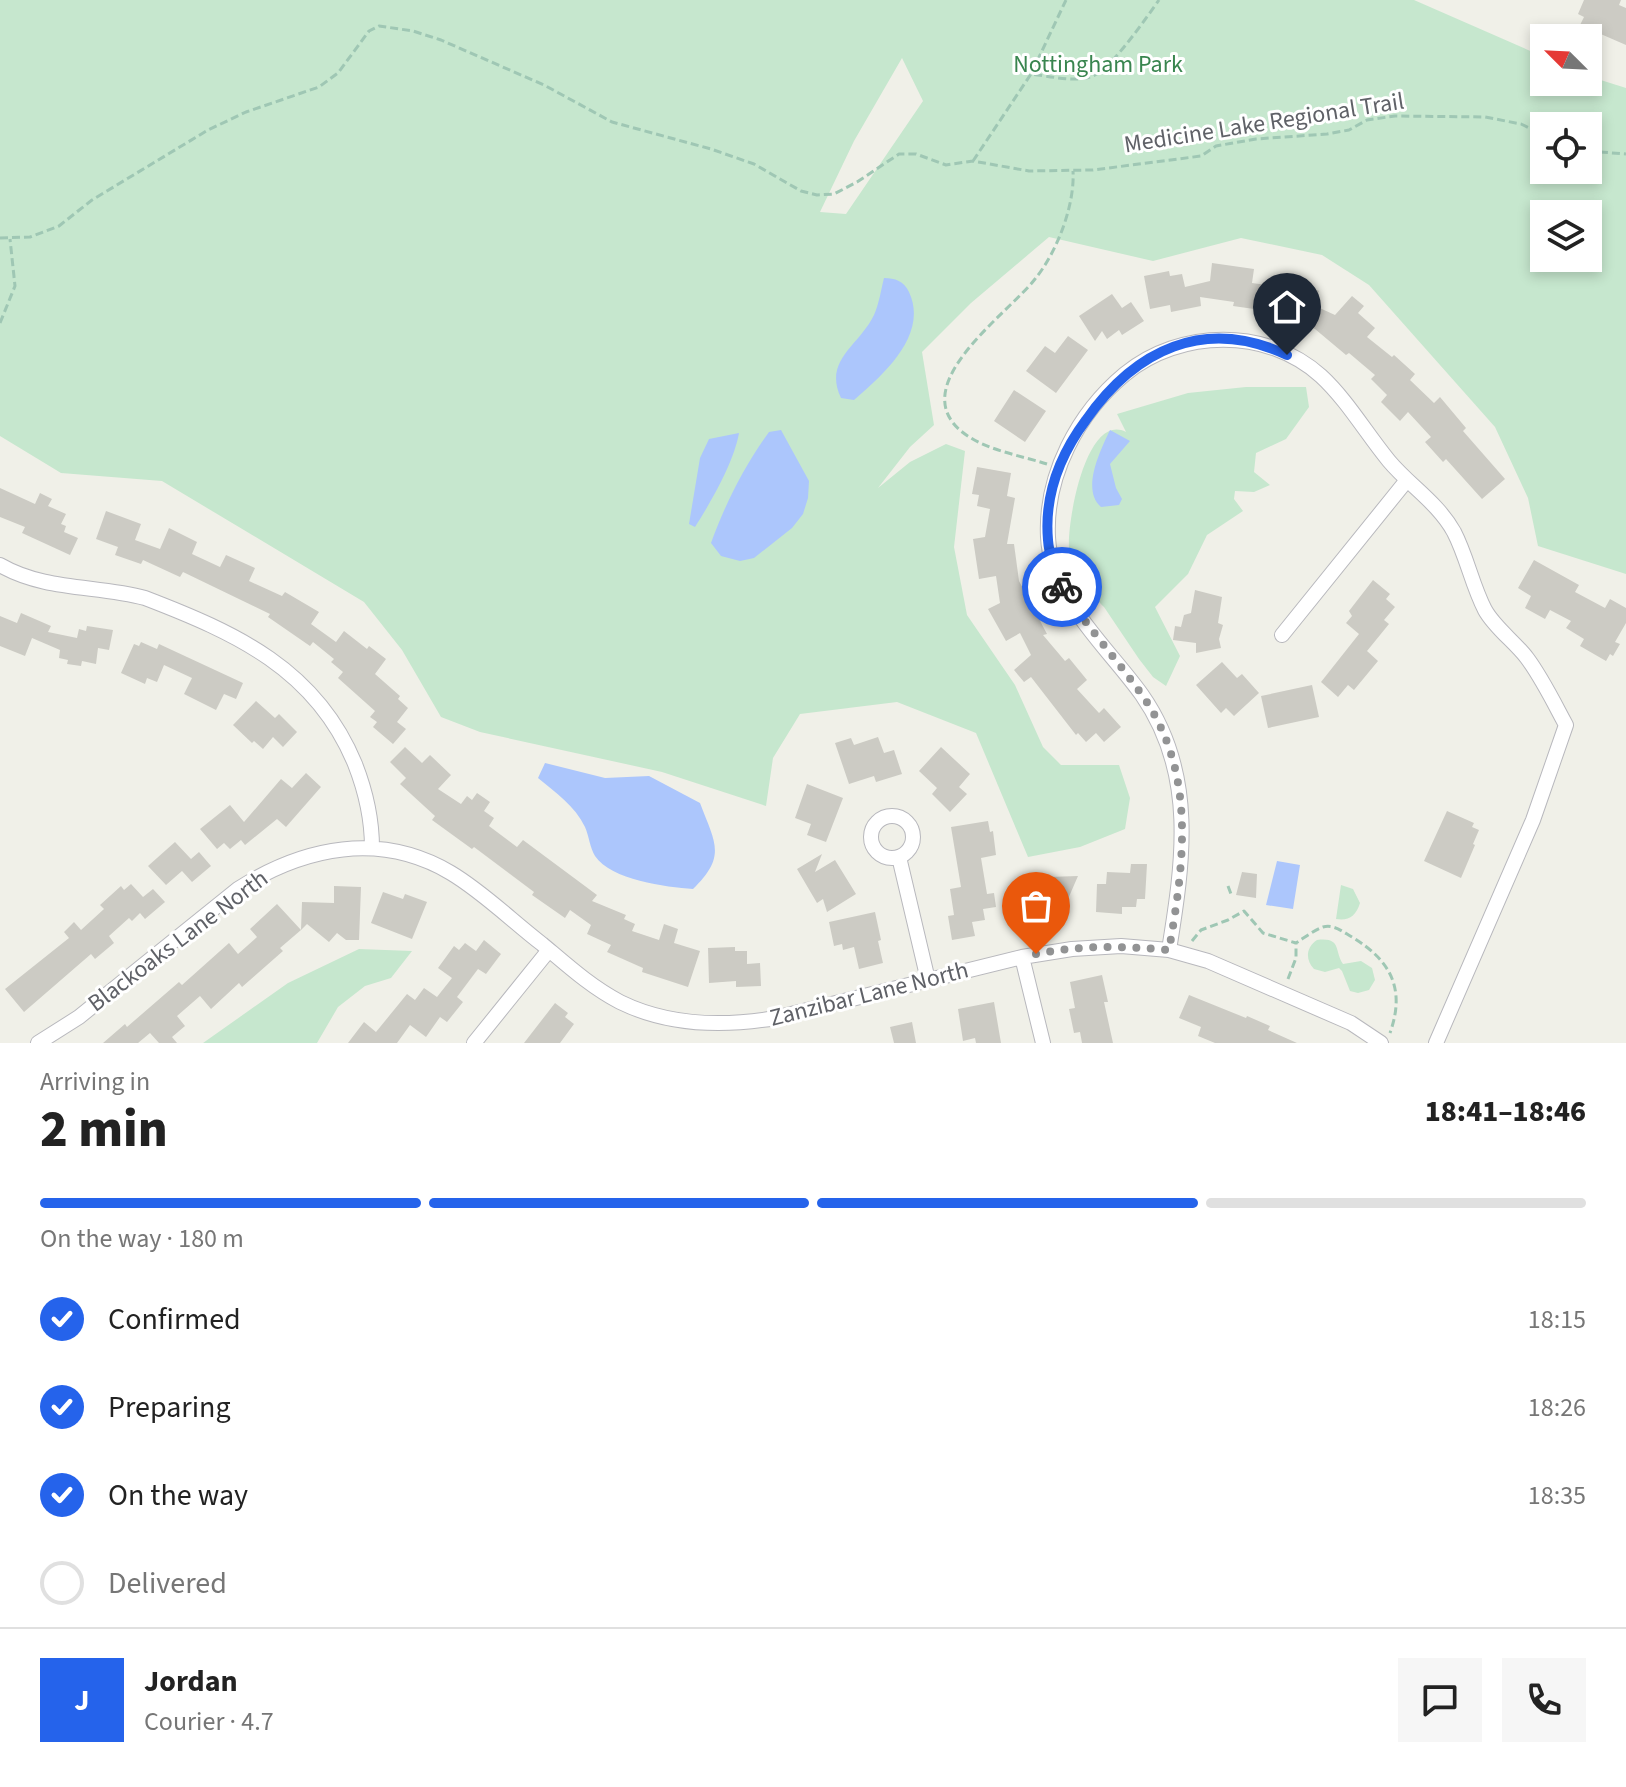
<!DOCTYPE html>
<meta charset="utf-8">
<style>
body{margin:0;font-family:"Source Sans 3",sans-serif;background:#f6f6f6;color:#222;height:100vh;display:flex;flex-direction:column;font-size:30px;white-space:nowrap}
*{box-sizing:border-box;margin:0}
p{font-size:26px;color:#767676}
.icon{flex:none;width:44px;height:44px;fill:none;stroke:currentColor;stroke-width:2;stroke-linecap:round;stroke-linejoin:round}
.map{position:relative;height:1043px;overflow:hidden}
.side{display:flex;flex-direction:column;background:#fff;flex:1}
.side>*{flex:none}
.needle{width:52px;rotate:294deg}
.tools{position:absolute;left:1530px;top:24px;display:grid;gap:16px}
.tools a{display:grid;place-items:center;width:72px;height:72px;border-radius:0px;background:#fff;box-shadow:0 4px 12px #0003;font-size:40px}
.pin{position:absolute;display:grid;place-items:center;width:68px;height:68px;color:#fff;margin:-82px -34px;border-radius:50% 50% 50% 0;rotate:-45deg;box-shadow:0 0 8px #0007}
.pin .icon{rotate:45deg}
.courier{position:absolute;display:grid;place-items:center;width:80px;height:80px;margin:-40px;border:6px solid #2563eb;border-radius:50%;background:#fff;color:#222;box-shadow:0 2px 10px #0007}
.overview em{font-style:normal;font-weight:800}
.overview div{display:flex;flex-direction:column-reverse}
.overview{display:flex;align-items:center;justify-content:space-between;height:136px;padding:0 40px}
h1{font-size:52px;font-weight:800;line-height:60px}
.bar{display:grid;grid-template-columns:repeat(4,1fr);gap:12px 8px;align-content:center;height:96px;padding:0 40px}
.bar i{height:10px;border-radius:6px;background:#e0e0e0}
.bar .selected{background:#2563eb}
.bar p{grid-column:span 4}
.line{display:flex;align-items:center;gap:20px;padding:0 40px;border-top:2px solid #e0e0e0}
.line div{flex:1}
.round{display:grid;place-items:center;flex:none;width:84px;height:84px;border-radius:0px;background:#f6f6f6}
ol{padding:0 40px;list-style:none}
li{display:flex;align-items:center;gap:24px;height:88px}
li p{margin-inline-start:auto}
li .icon{padding:8px;border-radius:50%;background:#2563eb;color:#fff;stroke-width:4}
li:last-child{color:#767676}
li i{width:44px;height:44px;border:4px solid #e0e0e0;border-radius:50%}
.map>svg:first-child{display:block}
.green{fill:#c6e7ce;fill-rule:evenodd}
.water{fill:#acc6fc}
.building{fill:#cccbc4}
.lines{fill:none;stroke-linecap:round;stroke-linejoin:round}
.minor-casing{stroke:#b8b8bd;stroke-width:16}
.path{stroke:#9fc7b4;stroke-width:3;stroke-dasharray:8 4;stroke-linecap:butt}
.minor{stroke:#fff;stroke-width:14}
.done{stroke:#929394;stroke-width:8;stroke-dasharray:0 14.4}
.route{stroke:#2563eb;stroke-width:10}
.labels{text-anchor:middle;dominant-baseline:central;stroke-width:6;stroke-linejoin:round;paint-order:stroke}
.park-label{font-size:24px;fill:#39854f;stroke:#fff}
.street-label{font-size:24px;fill:#5f6167;stroke:#fff}
</style>
<div class="map">
<svg width="1626" height="1043" viewBox="0 0 1626 1043">
<rect width="100%" height="100%" fill="#f0f0e8"/>
<path class="green" d="M0,0h1414l130,57v25h44v-6l38,12v486l-88,-28 -10,-48 -33,-71 -126,-142 -47,-30 -81,-17 -88,23 -104,-24 -78,66 -49,49 12,73 -24,22 -32,41 32,-26 36,-18 19,7 -11,96 13,68 48,70 28,62 18,18h58l11,33 -5,31 -45,18 -52,10 -52,-124 -79,-31 -97,12 -27,44 -7,48 -104,-34 -182,-40 -39,-15 -39,-67 -38,-48 -202,-121 -101,-8 -61,-37zM902,58l21,43 -77,113 -26,-2 34,-71zM1544,126h44v44h-44zM1544,214h44v44h-44z
M1246,387h60l3,20 -23,32 -30,14 -2,19 16,13 -16,7 -19,-1 -1,8 9,12 -36,24 -19,39 -33,33 25,49 -14,30 -13,-9 -14,-18 -35,-52c-10,-9 -33,-46 -35,-59 -2,-26 17,-136 57,-116l-9,-18 71,-21z
M1341,885l12,4 7,14c-4,13 -11,18 -24,16z
M1317,940c25,-3 17,11 26,24l18,-3 11,7 3,12 -6,10 -11,3 -8,-2 -8,-20 -3,-3 -14,4 -11,-3c-9,-9 -8,-22 3,-29z
M359,949l53,2 -21,27 -26,8 -27,21 -21,36h-114l85,-60z"/>
<path class="water" d="M884,278c11,0 20,3 25,14 20,43 -26,83 -55,108l-13,-2c-18,-38 18,-52 33,-83 5,-11 7,-25 10,-37z
M781,430l28,51 -1,17 -5,16 -11,14 -38,30 -14,3 -19,-5 -10,-13c14,-39 34,-78 58,-111z
M1110,430l20,11 -20,23 6,24 6,11 -3,6 -18,2c-20,-17 -1,-56 9,-77z
M739,433c-5,29 -28,69 -44,94l-6,-3 11,-66 9,-19z
M545,763l60,15 44,-2 51,27c15,40 27,53 -7,86 -27,-2 -82,-9 -98,-33 -5,-8 -6,-20 -10,-29 -10,-21 -29,-34 -47,-49z
M1277,861l23,4 -7,44 -27,-4z"/>
<path class="building" d="M1584,0h37l-2,5 7,3v37l-46,-20 4,-8 -6,-3z
M1212,263l42,6 -2,14 30,4 5,-11 32,15 -6,14 22,10 17,-19 12,10 -6,7 17,15 -8,9 25,20 2,-2 21,19 -5,6 24,23 6,-6 26,31 -3,3 42,48 -23,20 -36,-40 -3,3 -18,-20 6,-5 -23,-25 -8,9 -19,-19 6,-7 -16,-16 4,-4 -26,-22 -3,2 -31,-26 -53,-24 -1,5 -28,-4 1,-4 -34,-5 1,9 -30,6 -1,-7 -20,4 -6,-33 25,-5 1,5 12,-2 3,13 25,-6z
M1112,294l10,14 9,-6 13,19 -22,14 -3,-5 -12,9 -5,-8 -7,10 -16,-25z
M1068,336l20,14 -32,43 -30,-22 19,-25 10,7z
M1014,390l32,21 -21,31 -31,-21z
M977,467l34,6 -4,23 8,2 -8,46h7l5,37 28,53 -4,1 22,26 4,-3 18,22 -10,9 22,24 5,-5 17,19 -17,15 -8,-9 -10,9 -8,-9 -2,2 -45,-58 -7,5 -10,-12 17,-15 -11,-22 -14,8 -18,-32 12,-6 -4,-27 -17,3 -6,-40 12,-2 5,-28 -13,-3 2,-11 -7,-1z
M0,488l35,16 5,-11 12,6 -4,7 18,8 -5,10 5,2 -2,6 14,6 -8,17 -48,-22 3,-6 -25,-10z
M106,511l35,13 -6,16 25,9 9,-21 28,14 -5,12 28,13 6,-12 29,13 -6,13 33,15 3,-4 34,20 -8,12 25,18 8,-11 23,18 2,-3 17,13 -11,15 25,22 -2,3 10,9 -11,14 9,7 -13,15 -20,-17 4,-5 -7,-5 5,-6 -37,-33 5,-6 -12,-10 3,-3 -21,-17 -3,4 -42,-29 2,-3 -87,-42 -3,5 -37,-17 -2,4 -26,-9 3,-8 -22,-8z
M1534,560l45,25 -4,7 30,16 5,-9 16,9v15l-11,19 5,2 -7,12 -3,-2 -4,7 -26,-15 4,-7 -18,-11 5,-7 -21,-11 -5,9 -20,-11 6,-12 -13,-8z
M1373,580l17,14 -4,5 9,8 -11,13 5,4 -22,27 11,10 -24,29 -6,-5 -10,12 -17,-15 38,-48 -13,-11 6,-7 -3,-5z
M1195,590l27,7 -4,26 5,2 -4,14 2,9 -25,5v-10l-23,-3 2,-14 6,1 3,-12 7,-2z
M21,613l30,13 -3,6 29,6 2,-9 7,2 1,-5 26,4 -4,20 -11,-2 -2,16 -14,-3 -1,5 -14,-2 1,-4 -9,-2 1,-8 -28,-12 -7,18 -25,-10v-30l17,7z
M141,642l16,7 2,-5 84,39 -7,16 -12,-5 -8,16 -32,-16 8,-16 -28,-13 -7,17 -10,-4 -2,6 -24,-11 13,-29 5,2z
M1222,662l15,16 5,-4 17,19 -25,23 -8,-8 -5,5 -25,-28z
M1312,685l7,32 -51,11 -7,-32z
M256,701l19,17 4,-4 18,18 -14,15 -10,-10 -10,12 -9,-8 -2,2 -19,-18z
M878,737l6,16 10,-3 8,24 -26,8 -2,-6 -25,8 -14,-41 16,-5 3,7z
M405,747l17,16 8,-8 21,20 -13,14 23,15 6,-8 5,4 5,-7 13,9 -6,9 10,7 -5,8 28,21 6,-7 74,55 -5,6 34,14 -2,4 11,5 -3,7 27,9 5,-16 14,5 -4,14 26,8 -12,36 -46,-15 1,-4 -36,-16 4,-7 -24,-11 4,-9 -21,-15 -5,8 -33,-23 2,-3 -60,-45 -2,2 -40,-29 3,-4 -35,-32 6,-6 -16,-16z
M941,747l29,27 -11,13 8,7 -17,18 -18,-18 5,-6 -18,-17z
M306,773l15,14 -35,40 -9,-8 -32,26 -4,-5 -11,9 -6,-6 -7,6 -17,-20 30,-24 14,17 37,-43 11,9z
M807,784l36,14 -17,44 -19,-7 4,-11 -16,-6z
M1447,811l27,12 -2,4 7,3 -6,14 2,1 -14,33 -37,-17z
M988,821l2,11 3,-1 3,24 -15,3 6,36 7,-1 2,14 -13,2 2,11 -13,2 3,14 -23,4 -4,-24 6,-1 -4,-26 11,-2 -10,-60z
M175,842l16,17 8,-7 12,14 -19,16 -10,-11 -16,14 -18,-19z
M822,854l-7,18 20,-12 21,34 -29,18 -4,-13 -6,4 -20,-34z
M1131,864h16l-2,35h-8l-1,8h-14v7l-26,-2 1,-28h9l1,-12 23,1z
M1242,872l15,2 -1,24 -20,-3z
M1078,876l-17,39 -25,1 2,-36 7,3 3,-6z
M131,884l12,13 10,-8 12,13 -20,17 -5,-6 -8,8 -3,-3 -20,18 5,7 -19,16 -4,-5 -67,58 -19,-23 64,-51 -5,-6 10,-10 7,8 23,-21 -4,-4 21,-19 3,4z
M334,886l27,1 -2,53h-13l-9,-7 -8,9 -22,-18 -6,6 1,-28 32,1z
M383,892l20,7 2,-5 22,8 -15,37 -41,-16z
M277,904l24,26 -21,18 3,3 -41,36 -3,-4 -28,26 -11,-13 -23,20 8,10 -13,11 5,6h-18l-9,-10 -12,10h-35l22,-19 2,3 52,-45 3,3 47,-42 9,11 19,-17 -7,-8z
M875,912l6,28 -3,1 5,22 -24,6 -5,-22 -11,3 -1,-6 -8,2 -5,-24z
M484,940l17,14 -15,20 -8,-5 -21,28 6,5 -16,20 -7,-5 -14,20 -16,-12 -13,18h-49l16,-21 12,10 31,-38 8,6 9,-12 13,9 15,-19 -14,-10 16,-22 5,4 6,-7 11,8z
M735,947v4h12v13l13,-1 1,23 -25,1v-6l-27,2 -1,-35z
M1102,975l6,27h-4l9,41h-31l-2,-11 -6,1 -5,-24 6,-1 -5,-26z
M1189,995l57,23 1,-2 23,10 -2,4 29,13h-82l-17,-7 3,-9 -22,-9z
M994,1002l7,41h-25l-1,-5 -12,3 -5,-32z
M555,1003l13,10 -3,4 9,7 -14,19h-36z
M912,1022l4,21h-22l-4,-16z"/>
<g class="lines">
<defs>
<path id="minor" d="M0,565c45,26 97,20 145,33 91,35 171,71 210,166 11,28 17,54 17,84
M1282,635l125,-155
M871 837a21 21 0 1 1 42 0a21 21 0 1 1-42 0Z
M899,857l29,123
M1169,950c14,-87 28,-176 -27,-255 -34,-48 -91,-95 -94,-158 -3,-62 30,-124 77,-163 55,-45 142,-47 196,2 26,24 45,57 68,85 21,25 49,42 65,71 13,25 18,53 31,78 10,18 30,32 42,48 15,20 27,45 39,67l-33,95 -97,223
M1022,957l21,86
M38,1043l41,-26 159,-128c66,-42 142,-58 213,-16 32,19 61,48 91,71 25,21 49,43 78,58 49,24 102,25 155,16l247,-61 50,-8 49,-3 48,4 39,11 143,62 30,20
M474,1043l75,-93"/>
</defs>
<use href="#minor" class="minor-casing"/>
<path class="path" d="M1032,72l34,-72
M1588,151l38,3
M973,161l58,-87c18,2 45,9 62,2 19,-8 53,-58 66,-76
M0,238l30,-1 29,-11 33,-26 116,-70 38,-18 73,-25 19,-14 31,-42 10,-5 34,5 28,9 103,45 68,37 99,27 43,15 47,27 16,4 17,-1 23,-12 42,-28h17l30,11 27,-4 56,10 64,-1 108,-14 15,-10 40,-7 71,-5 22,-4 18,-10 28,-4 90,1 36,7 23,11
M0,323l15,-37 -5,-47
M1047,464c-28,-9 -63,-14 -86,-33 -56,-47 48,-118 74,-152 22,-27 40,-74 38,-108
M1228,886l3,8
M1192,941l9,-11 27,-10 16,-9 19,22 33,10c8,-5 18,-13 27,-16 11,-3 20,5 29,10 38,23 54,51 38,96
M1288,979l8,-21v-14"/>
<use href="#minor" class="minor"/>
</g>
<g class="lines">
<path class="done" d="M1036,954c44,-9 88,-8 133,-4 15,-87 28,-177 -27,-255 -26,-37 -57,-70 -80,-108"/>
<path class="route" d="M1062,587c-6,-15 -13,-31 -14,-47 -4,-45 12,-85 38,-120 49,-70 118,-104 201,-65"/>
</g>
<g class="labels">
<g class="park-label">
<text x="1098" y="64">Nottingham Park</text>
</g>
<g class="street-label">
<text transform="translate(1264 123) rotate(-9)">Medicine Lake Regional Trail</text>
<text transform="translate(178 941) rotate(-37)">Blackoaks Lane North</text>
<text transform="translate(869 994) rotate(-14)">Zanzibar Lane North</text>
</g>
</g>
</svg>
<div class="tools">
<a><svg class="needle" viewBox="-14 -14 28 28"><path d="M0-13l5 13h-10z" fill="#e53935"/><path d="M0 13l5-13h-10z" fill="#767676"/></svg></a>
<a><svg class="icon" aria-label="locate" viewBox="0 0 24 24"><circle cx="12" cy="12" r="6"/><path d="M12 2v4M12 18v4M2 12h4M18 12h4"/></svg></a>
<a><svg class="icon" aria-label="layers" viewBox="0 0 24 24"><path d="M12 4l9 5-9 5-9-5zM3 14l9 5 9-5"/></svg></a>
</div>
<div class="pin" style="left:1036px;top:954px;background:#ea580c"><svg class="icon" aria-label="bag" viewBox="0 0 24 24"><path d="M5 8h14l-1 12H6zM9 8a3 3 0 0 1 6 0"/></svg></div>
<div class="pin" style="left:1287px;top:355px;background:#1f2937"><svg class="icon" aria-label="home" viewBox="0 0 24 24"><path d="M3 11l9-7 9 7M6 9v11h12V9"/></svg></div>
<div class="courier" style="left:1062px;top:587px"><svg class="icon" aria-label="bike" viewBox="0 0 24 24"><circle cx="6" cy="16" r="4"/><circle cx="18" cy="16" r="4"/><path d="M6 16l4-8h5l3 8M10 8l3 8H6M13 5h3"/></svg></div>
</div>
<section class="side">
<div class="overview"><div><h1>2 min</h1><p>Arriving in</p></div><em>18:41–18:46</em></div>
<div class="bar"><i class="selected"></i><i class="selected"></i><i class="selected"></i><i></i><p>On the way · 180 m</p></div>
<ol>
<li><svg class="icon" aria-label="check" viewBox="0 0 24 24"><path d="M5 12l5 5 9-10"/></svg>Confirmed<p>18:15</p></li>
<li><svg class="icon" aria-label="check" viewBox="0 0 24 24"><path d="M5 12l5 5 9-10"/></svg>Preparing<p>18:26</p></li>
<li><svg class="icon" aria-label="check" viewBox="0 0 24 24"><path d="M5 12l5 5 9-10"/></svg>On the way<p>18:35</p></li>
<li><i></i>Delivered</li>
</ol>
<div class="line" style="height:144px"><b class="round" style="background:#2563eb;color:#fff">J</b><div><b>Jordan</b><p>Courier · 4.7</p></div><a class="round"><svg class="icon" aria-label="chat" viewBox="0 0 24 24"><path d="M4 5h16v11H9l-5 4z"/></svg></a><a class="round"><svg class="icon" aria-label="phone" viewBox="0 0 24 24"><path d="M5 4h4l2 5-3 2q2 4 5 5l2-3 5 2v4C11 20 4 13 5 4z"/></svg></a></div>
</section>
